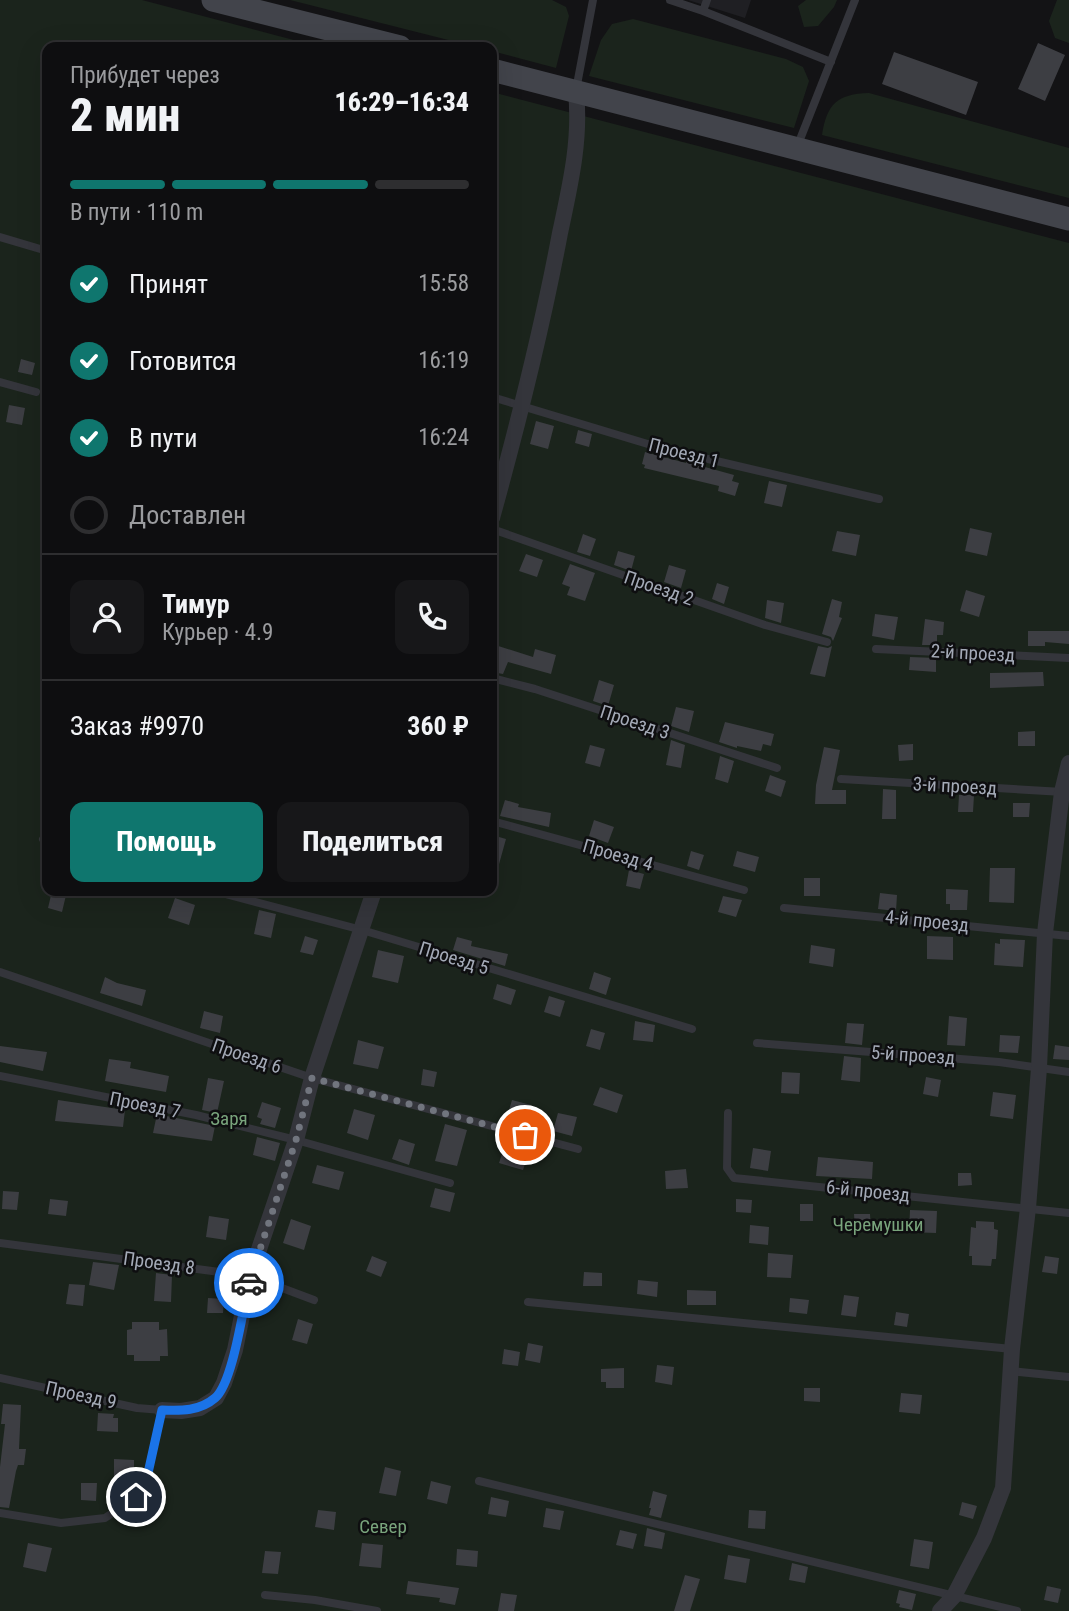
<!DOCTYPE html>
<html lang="ru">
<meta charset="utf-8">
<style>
body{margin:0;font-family:"Roboto Condensed",sans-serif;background:#171719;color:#f1f3f6;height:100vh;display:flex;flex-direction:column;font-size:26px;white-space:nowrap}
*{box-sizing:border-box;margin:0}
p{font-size:23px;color:#9b9c9f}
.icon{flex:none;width:38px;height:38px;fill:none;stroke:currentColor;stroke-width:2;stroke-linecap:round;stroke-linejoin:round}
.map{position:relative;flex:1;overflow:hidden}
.sheet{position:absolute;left:42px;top:42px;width:455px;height:854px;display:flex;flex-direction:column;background:#0e0e10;border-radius:14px;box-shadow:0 7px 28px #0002,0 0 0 2px #2e2e30}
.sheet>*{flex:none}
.pin{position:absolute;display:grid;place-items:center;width:60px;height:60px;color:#fff;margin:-30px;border:4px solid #fff;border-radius:50%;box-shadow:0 2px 7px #0007}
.courier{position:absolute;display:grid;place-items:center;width:70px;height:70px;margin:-35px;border:5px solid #1a73e8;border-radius:50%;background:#fff;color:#222;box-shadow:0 2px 9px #0007}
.summary em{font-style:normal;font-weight:800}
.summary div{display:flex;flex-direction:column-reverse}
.summary{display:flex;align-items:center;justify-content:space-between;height:119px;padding:0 28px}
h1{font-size:46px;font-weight:800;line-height:52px}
.bar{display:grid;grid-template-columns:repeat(4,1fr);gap:10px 7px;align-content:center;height:84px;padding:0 28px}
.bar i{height:9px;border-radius:5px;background:#2e2e30}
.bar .active{background:#0f766e}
.bar p{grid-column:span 4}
.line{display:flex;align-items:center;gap:18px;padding:0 28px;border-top:2px solid #2e2e30}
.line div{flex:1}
.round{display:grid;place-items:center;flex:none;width:74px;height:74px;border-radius:14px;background:#171719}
ol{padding:0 28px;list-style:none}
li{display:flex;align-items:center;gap:21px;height:77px}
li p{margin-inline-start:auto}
li .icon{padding:7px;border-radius:50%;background:#0f766e;color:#fff;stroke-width:4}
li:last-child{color:#9b9c9f}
li i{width:38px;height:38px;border:4px solid #2e2e30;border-radius:50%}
.cta{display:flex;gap:14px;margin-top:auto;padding:14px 28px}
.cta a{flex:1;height:80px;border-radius:14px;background:#0f766e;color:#fff;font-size:28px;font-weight:800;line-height:80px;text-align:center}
.cta a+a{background:#171719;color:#f1f3f6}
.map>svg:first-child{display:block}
.built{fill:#1f1f23}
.green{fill:#1b241c}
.building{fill:#3d3e43}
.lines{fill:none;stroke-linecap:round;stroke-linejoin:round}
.service{stroke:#34353b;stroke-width:8}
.minor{stroke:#34353b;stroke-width:16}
.secondary{stroke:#42444b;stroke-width:23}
.done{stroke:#71757e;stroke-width:7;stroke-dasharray:0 12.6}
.route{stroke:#1a73e8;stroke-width:9}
.labels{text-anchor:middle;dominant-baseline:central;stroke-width:5;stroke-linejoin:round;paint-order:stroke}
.street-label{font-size:19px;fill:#a4aab7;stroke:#0e0e10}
.park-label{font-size:19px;fill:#79a47c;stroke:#0e0e10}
</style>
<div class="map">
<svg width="1069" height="1611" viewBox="0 0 1069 1611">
<rect width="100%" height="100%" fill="#131315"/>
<path class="built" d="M688,0h63l-6,18z"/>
<path class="green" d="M0,0h142l178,47h-273v844h445v-799l577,151v1368h-1069z
M290,0h262l14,7 3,9 -13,52 -64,-17v-4h-16z
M806,0h31l-3,7 -16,19 -14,1 -6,-21z
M1057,0h12v43l-14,-5 -6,-17z
M633,19l153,40 17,8 6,14 -15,47 -205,-52 12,-36 11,-16z
M869,93l200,55v50l-247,-63c5,-31 15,-41 47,-42z"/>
<path class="building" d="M1038,43l27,12 -20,46 -27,-12z
M894,52l84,30 -12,33 -84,-31z
M21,359l14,4 -3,12 -14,-3z
M9,405l16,3 -3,17 -16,-3z
M536,421l18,5 -6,23 -18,-5z
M578,430l14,4 -3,13 -14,-4z
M645,452l41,11v-2l19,4v2l29,8 -2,6 7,2 -4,13 -17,-5 1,-5 -75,-18 1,-3 -3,-1z
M769,481l18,4 -5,22 -18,-4z
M970,528l22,5 -5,23 -22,-5z
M837,531l23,4 -4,21 -24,-5z
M583,534l13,5 -6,17 -13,-4z
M618,551l17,5 -4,15 -17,-6z
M526,554l17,6 -6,17 -18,-6z
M570,564l25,9 -10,28 -18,-6 3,-8 -8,-3z
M669,565l17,5 -5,18 -17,-6z
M717,583l12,4 -5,17 -12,-5z
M966,590l19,6 -6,21 -19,-6z
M832,599l10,3 -3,15 3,1 -9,23 -2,-4 -9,-3z
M767,600l17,3 -3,20 -16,-5z
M875,614l23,3 -4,23 -22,-4z
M925,619l19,3 -1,13h-6v10h-15z
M1028,631h41v13l-24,-2v4h-17z
M492,644l41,13 2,-8 21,6 -5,19 -43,-12 -5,12 -11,-2z
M818,646l10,2 4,-2 -7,31 -15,-3z
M910,657l26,1v14l-27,-2z
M1043,672l1,14 -54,2v-15z
M599,680l15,5 -6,21 -15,-5z
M676,707l18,4 -5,21 -18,-6z
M725,722l49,12 -3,12 -8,-2 -2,7 -24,-5v2l-18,-6z
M1035,731v15h-17v-14z
M671,740l14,5 -4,23 -15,-3z
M913,744v16l-14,1 -1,-16z
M590,745l15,4 -5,18 -15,-4z
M824,747l16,3 -8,40h14v14h-31l1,-19z
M720,756l14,5 -6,22 -13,-4z
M770,775l16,6 -5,16 -16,-6z
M883,789l13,1v29h-14z
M959,795h15l-1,17h-15z
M505,800l14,4 -1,3 33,6 -2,14 -49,-11z
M1013,803h17l-1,14h-16z
M594,820l20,7 -6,16 -19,-7z
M492,835l14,4 -10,36 -4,-1z
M691,851l13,4 -5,15 -12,-4z
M737,851l22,6 -4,15 -22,-6z
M990,868h25l-1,35 -25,-1z
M629,870l15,4 -4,15 -14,-3z
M804,878h16v18h-16z
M946,889l22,1 -1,20h-17v-6h-4z
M52,891h15l-5,21 -14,-4z
M880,893l17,2 -1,16 -18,-2z
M723,896l19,4 -6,17 -18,-5z
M175,898l20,7 -6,20 -21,-7z
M259,910l17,4 -5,24 -17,-4z
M305,936l13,4 -5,15 -13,-3z
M927,936l26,1v23l-26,-1z
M457,937l15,4 -1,5 37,8 -3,12 -52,-16z
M1000,939l25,1 -2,27 -29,-2 1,-22 5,1z
M811,945l24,4 -2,18 -24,-4z
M378,950l26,6 -6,27 -26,-6z
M594,972l17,6 -5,17 -17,-6z
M105,977l12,6 29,7 -4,16 -42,-13z
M497,984l19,6 -5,15 -18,-6z
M549,996l16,5 -5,16 -16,-5z
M204,1011l19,5 -3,17 -20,-5z
M949,1016l18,2 -2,28 -18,-1z
M635,1021l20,4 -2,17 -20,-2z
M847,1023l17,1 -2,21 -17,-2z
M591,1029l14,4 -5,17 -14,-4z
M1000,1035l20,1 -2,17 -19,-1z
M358,1040l26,7 -6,22 -25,-5z
M1055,1045l14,2v13l-16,-1z
M0,1046l47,6 -4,19 -43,-9z
M844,1056l17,2 -1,24 -19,-2z
M109,1059l22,3 -1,6 39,8 -3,16 -61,-11z
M423,1069l14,3 -3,15 -13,-2z
M782,1072l18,1 -1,21 -18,-1z
M926,1077l15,3 -3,17 -15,-3z
M208,1078l16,3 -7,32 -15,-3z
M600,1087l23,8 -6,18 -24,-8z
M993,1092l23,3 -3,24 -23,-3z
M58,1100l67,10 -2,17 -68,-6z
M512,1100l19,5 -5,17 -19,-5z
M262,1102l19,6 -6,20 -15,-4 2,-5 -5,-2z
M354,1109l21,6 -7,25 -21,-7z
M558,1113l19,4 -5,19 -19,-5z
M157,1114l58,12 -3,15 -59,-8z
M445,1124l22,6 -10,36 -22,-5z
M257,1137l23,6 -5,18 -22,-6z
M399,1139l16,5 -6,21 -17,-6z
M506,1142l24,7 -7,21 -24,-7z
M753,1148l18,3 -3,20 -18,-3z
M818,1157l55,5 -1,17 -56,-3z
M317,1165l27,7 -5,18 -27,-7z
M686,1169l2,19 -22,1 -1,-18z
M958,1173h13l1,12 -14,1z
M435,1188l20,5 -5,19 -20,-5z
M3,1191l16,1 -2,18 -15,-1z
M50,1199l18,2 -2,15 -18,-2z
M736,1199l16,1 -1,13 -15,-1z
M800,1204h13v17h-13z
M910,1210l27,1 -1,22 -27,-1z
M854,1214h16l1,15 -16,1z
M209,1216l20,3 -3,21 -20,-3z
M291,1219l20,7 -7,24 -21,-7z
M976,1221l18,1v7l4,1 -2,29h-4l-1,7 -19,-1v-9h-3l2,-29 5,1z
M750,1225l19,2 -1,18 -19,-2z
M768,1253l25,2 -2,23 -24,-1z
M372,1256l15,6 -6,15 -15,-6z
M1045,1256l14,2 -2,16 -15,-2z
M93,1262l26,3 -5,25 -25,-5z
M584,1272l18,1v13h-19z
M156,1273l16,2 -1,27 -17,-1z
M638,1280l20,2 -1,15 -20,-3z
M69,1284l16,1 -2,21 -17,-2z
M687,1290l29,1v14h-29z
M844,1295l15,2 -3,20 -15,-2z
M208,1298l16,1 -1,14h-16z
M790,1298l19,2 -2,14 -18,-2z
M896,1312l13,2 -2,13 -13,-2z
M298,1319l15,5 -6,20 -15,-4z
M132,1322h27v8l8,-1 1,27h-8v5h-26v-6h-7v-25l5,-1z
M528,1343l15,3 -3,17 -15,-3z
M504,1349l16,3 -2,14 -16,-2z
M657,1365l17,2 -2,18 -17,-3z
M624,1368v20h-18v-6h-5v-13z
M804,1388h16v14l-16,-1z
M901,1393l21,2 -2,19 -21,-2z
M3,1404l18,1 -2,44h7l-2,16h-6l-2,6 -7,37 -9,-1v-40l5,-43h-4z
M98,1413l16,1 -1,4h5v14l-21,-1z
M114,1459l20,1v16h-20z
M385,1467l16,4 -5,25 -17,-3z
M431,1481l20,5 -4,18 -20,-5z
M81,1483h16l-1,18 -15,-1z
M653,1491l14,4 -6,23 -12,-3 2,-7h-2z
M491,1497l18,4 -3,16 -18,-3z
M962,1502l15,4 -4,13 -14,-4z
M546,1508l18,3 -4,19 -17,-3z
M318,1510l18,2 -2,18 -19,-3z
M749,1510l17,1 -1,18 -17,-1z
M647,1528l18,5 -3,16 -18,-3z
M620,1530l17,4 -4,15 -17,-4z
M914,1539l19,3 -4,27 -19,-3z
M28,1543l24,5 -6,24 -23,-5z
M362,1543l21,2 -2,23 -22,-2z
M457,1549l21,2 -1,16 -21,-2z
M265,1551l16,1 -3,22 -16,-1z
M728,1555l22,4 -4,24 -22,-4z
M792,1563l16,4 -3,16 -16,-3z
M685,1575l15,4 -10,32h-16z
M408,1581l51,7 -4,17 -16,-3 1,-4 -34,-4z
M1047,1586l14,3 -3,14 -14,-3z
M899,1590l17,4 -4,16 -13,-3 1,-3 -4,-1z
M501,1593l16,2 -3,16h-16z"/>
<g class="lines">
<path class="service" d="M670,0l33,11
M707,0l-4,11 128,51
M576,90l17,-90
M797,147l58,-147
M0,237l47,14
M0,382l36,10
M492,397l169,51 218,51
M492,529l273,96 62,17
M876,649l193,9
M492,678l43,11 242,79
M841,779l222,13
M492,821l252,69
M43,839l4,2
M214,891l148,39 330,99
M784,908l285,28
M0,972l312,106 266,71
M757,1043l242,19 70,10
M0,1076l196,39 100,25 154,43
M728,1113l-1,55 7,10 335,35
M0,1243l250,33 64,24
M528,1302l484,47
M1010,1371l59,6
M0,1378l137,30 25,2 -14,63 -12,24 -31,21 -44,5 -61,-10
M479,1481l538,130
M265,1595l50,5 62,11"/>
<path class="minor" d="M492,518c26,-94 50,-189 68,-285 10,-47 21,-93 16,-141
M162,1410l19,1 19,-3 16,-10 8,-15 11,-33 15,-74 46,-136 16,-62 62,-187
M940,1611l14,-15 30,-58 19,-50 9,-139 16,-141 11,-140 6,-135 17,-141 7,-29"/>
<path class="secondary" d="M213,0l187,47
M492,70l577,149"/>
</g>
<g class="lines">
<path class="done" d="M249,1283l47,-143 16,-62 213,57"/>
<path class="route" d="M136,1497l12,-24 14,-63c19,1 38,1 53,-12 18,-15 28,-90 34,-115"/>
</g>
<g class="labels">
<g class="street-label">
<text transform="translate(684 453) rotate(14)">Проезд 1</text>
<text transform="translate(659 588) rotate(19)">Проезд 2</text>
<text transform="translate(973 653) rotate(3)">2-й проезд</text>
<text transform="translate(635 722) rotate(18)">Проезд 3</text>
<text transform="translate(955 786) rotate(3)">3-й проезд</text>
<text transform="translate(618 855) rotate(16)">Проезд 4</text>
<text transform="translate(927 921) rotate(6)">4-й проезд</text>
<text transform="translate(454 958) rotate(17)">Проезд 5</text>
<text transform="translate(913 1055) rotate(4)">5-й проезд</text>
<text transform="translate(247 1056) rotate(19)">Проезд 6</text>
<text transform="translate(145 1105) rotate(11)">Проезд 7</text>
<text transform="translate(868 1191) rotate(6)">6-й проезд</text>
<text transform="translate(159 1263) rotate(8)">Проезд 8</text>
<text transform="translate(81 1395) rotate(12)">Проезд 9</text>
</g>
<g class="park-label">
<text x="229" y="1118">Заря</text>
<text x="878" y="1224">Черемушки</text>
<text x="383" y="1526">Север</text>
</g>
</g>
</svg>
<div class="pin" style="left:525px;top:1135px;background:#ea580c"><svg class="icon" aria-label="bag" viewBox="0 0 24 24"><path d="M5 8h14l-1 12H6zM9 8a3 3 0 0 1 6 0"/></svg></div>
<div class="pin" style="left:136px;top:1497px;background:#1f2937"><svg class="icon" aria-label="home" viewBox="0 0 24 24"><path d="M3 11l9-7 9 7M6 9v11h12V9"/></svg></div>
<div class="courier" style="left:249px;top:1283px"><svg class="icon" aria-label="car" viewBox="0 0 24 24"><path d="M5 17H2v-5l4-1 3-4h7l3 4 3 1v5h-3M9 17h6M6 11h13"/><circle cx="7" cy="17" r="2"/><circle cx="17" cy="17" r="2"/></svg></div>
<section class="sheet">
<div class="summary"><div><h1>2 мин</h1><p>Прибудет через</p></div><em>16:29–16:34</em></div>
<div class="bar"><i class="active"></i><i class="active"></i><i class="active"></i><i></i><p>В пути · 110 m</p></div>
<ol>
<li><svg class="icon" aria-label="check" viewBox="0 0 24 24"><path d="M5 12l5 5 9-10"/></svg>Принят<p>15:58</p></li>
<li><svg class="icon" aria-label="check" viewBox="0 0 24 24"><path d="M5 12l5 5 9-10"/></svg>Готовится<p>16:19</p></li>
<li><svg class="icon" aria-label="check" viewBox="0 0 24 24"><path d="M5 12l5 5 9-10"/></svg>В пути<p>16:24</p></li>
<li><i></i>Доставлен</li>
</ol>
<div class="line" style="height:126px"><a class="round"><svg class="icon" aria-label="person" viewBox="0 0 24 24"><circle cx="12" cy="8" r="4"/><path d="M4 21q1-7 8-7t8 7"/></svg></a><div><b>Тимур</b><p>Курьер · 4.9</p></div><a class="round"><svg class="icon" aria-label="phone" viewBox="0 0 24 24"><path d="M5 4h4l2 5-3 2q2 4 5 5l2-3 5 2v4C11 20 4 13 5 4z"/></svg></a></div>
<div class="line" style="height:91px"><div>Заказ #9970</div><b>360 ₽</b></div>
<div class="cta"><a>Помощь</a><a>Поделиться</a></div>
</section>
</div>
